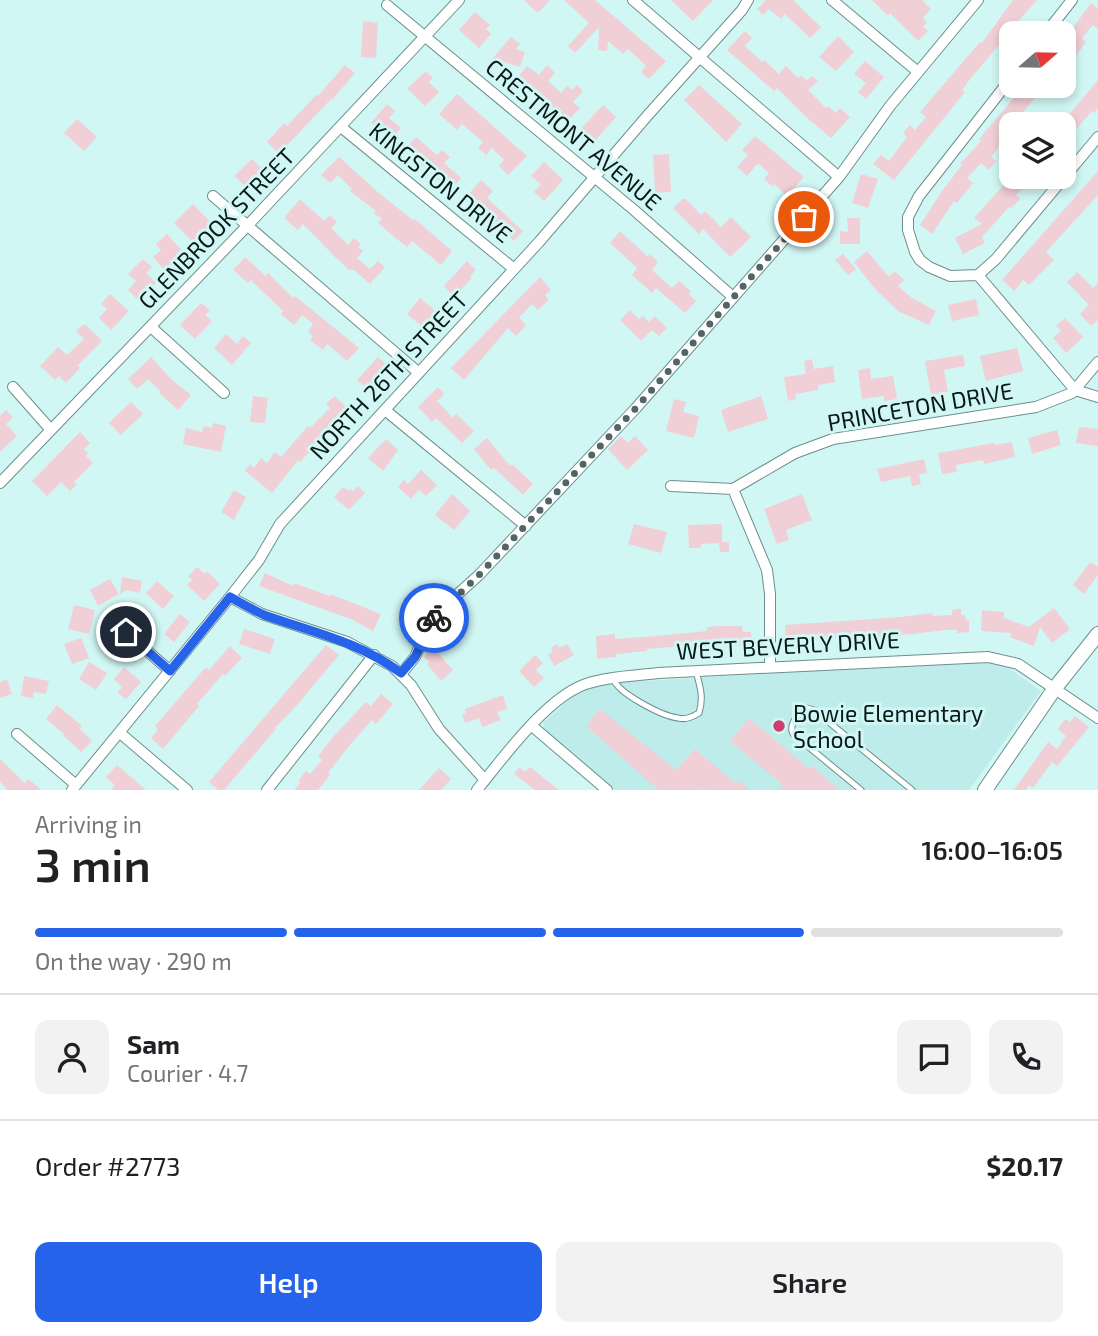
<!DOCTYPE html>
<meta charset="utf-8">
<style>
body{margin:0;font-family:"Exo 2",sans-serif;background:#f2f2f2;color:#202124;height:100vh;display:flex;flex-direction:column;font-size:26px;white-space:nowrap}
*{box-sizing:border-box;margin:0}
p{font-size:23px;color:#757577}
.icon{flex:none;width:38px;height:38px;fill:none;stroke:currentColor;stroke-width:2;stroke-linecap:round;stroke-linejoin:round}
.map{position:relative;height:790px;overflow:hidden}
.drawer{display:flex;flex-direction:column;background:#fff;flex:1}
.drawer>*{flex:none}
.needle{width:46px;rotate:70deg}
.buttons{position:absolute;left:999px;top:21px;display:grid;gap:14px}
.buttons a{display:grid;place-items:center;width:77px;height:77px;border-radius:14px;background:#fff;box-shadow:0 4px 10px #0003;font-size:35px}
.pin{position:absolute;display:grid;place-items:center;width:60px;height:60px;color:#fff;margin:-30px;border:4px solid #fff;border-radius:50%;box-shadow:0 2px 7px #0007}
.courier{position:absolute;display:grid;place-items:center;width:70px;height:70px;margin:-35px;border:5px solid #2563eb;border-radius:50%;background:#fff;color:#222;box-shadow:0 2px 9px #0007}
.headline em{font-style:normal;font-weight:600}
.headline div{display:flex;flex-direction:column-reverse}
.headline{display:flex;align-items:center;justify-content:space-between;height:119px;padding:0 35px}
h1{font-size:46px;font-weight:600;line-height:52px}
.bar{display:grid;grid-template-columns:repeat(4,1fr);gap:10px 7px;align-content:center;height:84px;padding:0 35px}
.bar i{height:9px;border-radius:5px;background:#e0e0e0}
.bar .active{background:#2563eb}
.bar p{grid-column:span 4}
.line{display:flex;align-items:center;gap:18px;padding:0 35px;border-top:2px solid #e0e0e0}
.line div{flex:1}
.round{display:grid;place-items:center;flex:none;width:74px;height:74px;border-radius:14px;background:#f2f2f2}
.primary-button{display:flex;gap:14px;margin-top:auto;padding:14px 35px}
.primary-button a{flex:1;height:80px;border-radius:14px;background:#2563eb;color:#fff;font-size:28px;font-weight:600;line-height:80px;text-align:center}
.primary-button a+a{background:#f2f2f2;color:#202124}
.map>svg:first-child{display:block}
.built{fill:#bdecea}
.building{fill:#f0cfd6}
.lines{fill:none;stroke-linecap:round;stroke-linejoin:round}
.service-casing{stroke:#6c8f8d;stroke-width:7}
.minor-casing{stroke:#6c8f8d;stroke-width:12}
.tertiary-casing{stroke:#6c8f8d;stroke-width:16}
.service{stroke:#fff;stroke-width:5}
.minor{stroke:#fff;stroke-width:10}
.tertiary{stroke:#fff;stroke-width:14}
.done{stroke:#506665;stroke-width:7;stroke-dasharray:0 12.6}
.route{stroke:#2563eb;stroke-width:9}
.poi-dot{fill:#cb3e6f;stroke:#d1f7f5;stroke-width:2.5}
.labels{text-anchor:middle;dominant-baseline:central;stroke-width:6;stroke-linejoin:round;paint-order:stroke}
.street-label{font-size:23px;fill:#0a1818;stroke:#d1f7f5}
.poi-label{font-size:23px;fill:#0a1818;stroke:#d1f7f5;text-anchor:start}
</style>
<div class="map">
<svg width="1098" height="790" viewBox="0 0 1098 790">
<rect width="100%" height="100%" fill="#d1f7f5"/>
<path class="built" d="M977,661l19,2 14,6 31,22 -72,99h-354l-71,-60 -1,-7 29,-26 19,-10 20,-4z"/>
<path class="building" d="M524,0h26l-12,13z
M564,0h31l71,61 -17,18 -8,-7 5,-6 -18,-17 -5,5 -15,-13 -1,10 -9,-1 1,-23 -24,26 -7,-7 21,-23z
M671,0h42l-20,21z
M766,0h27l28,27 -11,11 -25,-24 -4,5 -12,-10 -6,6 -6,-6z
M872,0h50l9,9 -8,9 4,5 -4,3 5,5 -10,10 -28,-28 -2,3z
M1013,0h24l-32,36 3,2 -8,10 -2,-2 -27,32 -9,12 3,2 -71,88 -21,-16 8,-9 8,6 18,-24 -4,-4 7,-8 5,5 11,-13 -6,-5 60,-70 2,1z
M1091,3l7,6v20l-5,-4 -11,13 4,4 -16,22 -6,-5v-19z
M475,12l15,13 -4,4 5,5 -12,14 -20,-18z
M363,21l15,2 -2,35 -15,-1z
M745,31l7,7 -7,8 17,16 2,-2 15,14 7,-8 12,12 3,-3 6,6 5,-5 6,5 -10,9 18,18 2,-2 8,7 4,-5 10,9 -19,21 -25,-21 -29,-29 -3,3 -47,-41z
M838,36l16,16 -18,19 -17,-14z
M511,37l9,7 -4,5 9,3 -5,15 -15,-5 -5,5 -8,-8z
M865,61l19,16 -18,22 -8,-7 8,-9 -12,-9z
M345,65l10,8 -23,27 -1,-1 -52,55 -12,-12 17,-19 3,3 29,-31 2,1z
M547,65l8,8 -7,8 13,12 6,-7 5,4 5,-5 6,6 -10,11 7,6 -12,13 -30,-27 -3,3 -20,-16 12,-15 12,9z
M426,71l7,7 -4,4 10,10 -14,14 -18,-17z
M1098,80v28l-4,5 -2,-2 -28,32v-19h-3z
M699,85l43,39 -16,18 -42,-42z
M1024,86h21l-46,54 3,3 -11,14 5,4 -7,9 -8,-7 -14,15 6,5 -16,20 -3,-2 -22,33 -12,-9 22,-34 20,-26 -2,-1 21,-23 -2,-2z
M457,94l70,62 -19,19 -9,-9 5,-6 -12,-12 -6,7 -8,-7 5,-6 -21,-18 -5,6 -18,-16z
M387,104l8,7 -6,7 12,10 -11,12 -19,-17z
M603,105l13,12 -24,27 -14,-12z
M77,119l20,18 -13,14 -20,-18z
M755,136l49,41 -17,19 -13,-12 -2,2 -8,-7 5,-6 -11,-10 -11,13 -10,-9 11,-12 -6,-5z
M416,137l21,18 5,-5 8,7 -6,6 17,15 -9,10 -7,-5 -1,2 -39,-36z
M669,154l2,38 -16,1 -2,-38z
M339,157l41,37 33,26 2,-1 37,32 -11,14 -29,-24 -5,6 -9,-7 -20,-17 4,-4 -8,-6 2,-2 -26,-20 2,-2 -14,-14 -8,8 -9,-8z
M252,159l11,11 -17,17 -12,-11z
M544,162l19,18 -19,21 -10,-9 7,-8 -10,-8z
M1098,171v24l-52,57 8,8 -25,25 -6,-5 -9,11 -12,-11z
M861,174l17,5 -10,29 -16,-5z
M1011,177h22l-17,18 4,4 -9,9 -2,-1 -27,30 3,6 -22,11 -8,-16 27,-14 -8,-6z
M481,180l12,11 -6,7 36,33 -9,10 -48,-44z
M300,199l24,22 6,-6 7,7 -6,6 17,17 6,-7 7,6 -3,3 5,4 -6,7 13,11 8,-8 7,6 -15,17 -16,-14h-5l-13,-12 -33,-34 -5,6 -14,-12z
M683,199h3l15,16 4,-4 16,16 10,-10 20,20 -21,20 -27,-28 -4,5 -26,-26z
M193,204l20,21 -19,18 -20,-20z
M847,218h13v26h-20v-13l8,1z
M620,231l28,26 2,-3 8,8 -6,8 20,18 7,-7 12,10 -2,3 7,7 -11,12 -29,-25 -4,5 -20,-18 5,-7 -27,-25z
M167,234l18,20 -19,18 -13,-15 8,-7 -5,-6z
M867,251l22,26 6,-6 9,9 -6,6 14,12 24,13 -7,14 -31,-14 -23,-22 -21,-27z
M843,254l13,15 -8,6 -13,-15z
M245,257l21,19 2,-3 25,25 2,-2 64,52 -12,13 -20,-17 -4,6 -13,-10 3,-4 -5,-4 5,-8 -11,-9 -8,10 -13,-11 2,-3 -32,-31 -3,3 -15,-13z
M143,259l9,8 -6,6 10,10 -17,18 -11,-11 8,-9 -8,-7z
M467,261l9,9 -6,6 2,2 -18,19 -10,-11z
M1077,272l16,16 5,-5v37l-7,6 -11,-12 9,-9 -22,-23z
M540,277l11,13 -6,5 4,5 -11,10 -6,-6 -13,14 7,7 -10,11 -8,-8 -44,52 -13,-12z
M110,294l19,17 -18,19 -12,-12 8,-9 -6,-5z
M420,298l20,17 -14,15 -19,-16z
M976,299l3,16 -27,6 -4,-16z
M201,303l9,7 -5,5 7,6 -17,18 -15,-14z
M630,310l9,9 4,-3 6,6 6,-6 12,12 -8,8 -7,-6 -11,11 -21,-21z
M1065,318l18,19 -17,16 -13,-15 8,-7 -5,-5z
M83,325h3l16,16 -24,24 2,3 -14,15 -7,-7 -4,4 -15,-14 18,-19 9,8 17,-16 -8,-8z
M226,334l11,10 6,-8 8,7 -19,22 -18,-17z
M1017,348l6,23 -37,10 -6,-25z
M963,355l2,11 -21,4 4,22 -17,3 -6,-34z
M151,357l20,22 20,16 -13,15 -19,-17 1,-2 -12,-12 -11,10 -9,-10z
M378,357l9,8 -21,23 -9,-8z
M812,359l2,10 19,-3 2,16 -17,3v5l-23,4 1,5 -8,2 -4,-24 22,-3 -2,-13z
M870,368l1,11 22,-3 4,23 -13,2v-5l-22,3 -4,-29z
M438,387l6,7 -7,7 16,17 3,-4 18,17 -12,12 -26,-25 -4,4 -14,-15z
M253,396l15,2 -3,25 -15,-1z
M335,396l14,14 -49,52 -2,-2 -26,33 -27,-22 5,-7 4,4 7,-10 6,5 8,-11 6,5 27,-31 2,2 20,-20 -4,-4z
M761,396l7,23 -40,13 -7,-22z
M674,399l12,3 -3,10 16,4 -5,22 -28,-7z
M131,402l12,12 -22,21 -12,-12z
M6,410l7,8 -7,6 11,12 -17,16v-36z
M213,423l13,3 -5,26 -38,-8 3,-16 16,4 2,-6 8,2z
M1079,427l19,2v17l-22,-3z
M1057,430l4,15 -29,9 -4,-16z
M80,432l10,11 -6,6 4,4 -2,3 7,7 -19,19 3,2 -7,7 -9,-9 -14,14 -15,-15z
M621,436l7,7 7,-7 13,14 -21,20 -19,-21z
M487,438l23,28 2,-2 21,20 -10,11 -29,-27 -3,2 -17,-21z
M386,439l12,11 -15,21 -15,-13z
M1012,442l3,15 -31,7 -1,-4 -27,5 1,7 -15,2 -4,-21 56,-10 1,2z
M924,459l3,14 -8,2 2,9 -9,2 -2,-10 -29,6 -4,-13z
M421,470l16,15 -11,11 -7,-6 -8,9 -13,-12 6,-7 4,4z
M358,486l7,7 -16,17 -15,-13 9,-10 5,4 2,-2 3,2z
M234,490l12,7 -12,23 -13,-8z
M452,494l18,17 -16,19 -19,-15z
M802,494l10,26 -26,10 3,10 -12,4 -13,-35z
M634,524l33,8 -6,21 -33,-9z
M722,524v18h7v10h-9l-1,-9 -18,1v4h-12l-1,-23z
M1090,562l8,5v8l-14,19 -11,-9z
M197,567l8,7 2,-3 13,13 -16,17 -17,-16 5,-5 -4,-4z
M265,573l28,13 1,-3 36,13v-2l51,20 -8,17 -20,-11 -94,-34z
M122,577l20,4 -2,12 -14,-3 -6,4z
M110,579l9,15 -21,12 -8,-16z
M157,581l17,15 -11,13 -17,-16z
M74,605l21,5 -6,24 -21,-5z
M1054,608l16,21 -18,14 -12,-16 -6,19 -24,-9 2,-4 -31,-2 1,-21 22,2v6l25,9z
M961,609v6h4l1,5h3v12l-12,1v-3h-12l-32,4 -127,7 -1,-16 116,-8 31,-4 1,3 19,-1v-5z
M180,614l10,8 -16,20 -10,-8z
M721,626h21l1,6h8l1,13 -57,3v-3l-48,4v2l-31,3v3l-19,2 -1,-23 19,-2v5l42,-3 50,-5v-4z
M244,629l31,10 -5,15 -31,-10z
M81,638l8,20 -17,6 -8,-20z
M557,644l2,4 8,-4 7,11 -20,11 -6,-12 5,-2 -2,-4z
M326,645l13,10 -42,50 -22,23 1,1 -52,61h-6l-9,-8z
M230,646l12,12 -17,18 -2,-2 -26,30 2,2 -36,43 -12,-11 7,-8 -3,-4 51,-59 3,3z
M433,647l20,23 -12,11 -14,-17 2,-2 -5,-5z
M535,655l8,8 -7,7 8,8 -10,9 -15,-16z
M89,662l18,11 -11,17 -17,-11z
M124,667l17,15 -15,17 -9,-7 5,-5 -8,-8z
M24,676l25,5 -3,13 -12,-2 -1,6 -12,-2z
M7,679l5,15 -12,4v-16z
M381,694l12,10 -17,20 -4,-4 -23,26 -21,27 2,2 -12,15h-24l7,-7 -3,-2 8,-10 4,3 12,-14 -4,-4 16,-20 32,-34 5,4z
M503,695l4,14 -10,3 4,8 -19,7 -3,-9 -14,5 -3,-9 4,-1 -1,-4z
M57,705l25,21 -2,3 12,12 -11,11 -18,-17 1,-1 -18,-15z
M600,709l76,61 19,-21 41,35 3,-3 10,9h-43l-3,-3 -3,3h-41l-73,-64z
M1075,716l14,11 -13,16 -19,23 -5,-4 -19,26 -4,-3 -3,5h-12l34,-48 9,7 9,-13 -8,-7 7,-10 5,3z
M749,718l60,51 3,-3 27,24h-60l4,-5 -53,-44z
M0,759l25,24 3,-4 14,11h-34l-8,-8z
M117,765l29,25h-35l4,-5 -9,-8z
M519,767l6,5 5,-5 29,23h-24l-21,-16z
M439,768l12,11 -10,11h-22z"/>
<g class="lines">
<defs>
<path id="service" d="M613,678c4,15 49,38 65,40 8,2 14,-1 21,-5 5,-16 1,-26 -3,-42
M861,790l-68,-56c-5,-10 6,-21 14,-26l7,2 98,80"/>
<path id="minor" d="M633,0l206,177
M832,0l86,72
M387,5l247,205 99,87
M1046,33l26,-33
M1012,77l-93,119 -11,21v13l7,22 5,8 9,7 21,9 28,-1 18,-16 102,-122
M341,127l173,142
M213,196l206,177
M978,275l97,115
M151,327l73,66
M13,387l38,43
M1075,390l23,7
M385,410l141,116
M0,483l248,-258 211,-225
M671,486l62,3 62,-36 38,-14 203,-32 36,-14 26,-31
M733,489l34,81 3,24v73
M230,597l32,17 85,28 45,24 19,19 28,44 46,51
M126,632l44,39
M402,673l13,-16 15,-35 9,-11 40,-36 157,-167 203,-231 51,-71 88,-106
M532,726l75,64
M120,733l67,57
M17,734l59,51
M72,790l158,-193 29,-37 21,-36 259,-282 109,-127 94,-105 6,-10
M267,790l107,-135
M477,790c26,-32 72,-96 112,-107 22,-7 46,-7 69,-10l330,-16 30,7 80,54"/>
<path id="tertiary" d="M985,790l70,-102 43,-54"/>
</defs>
<use href="#service" class="service-casing"/>
<use href="#minor" class="minor-casing"/>
<use href="#tertiary" class="tertiary-casing"/>
<use href="#service" class="service"/>
<use href="#minor" class="minor"/>
<use href="#tertiary" class="tertiary"/>
</g>
<g class="lines">
<path class="done" d="M434,618l45,-43 157,-167 168,-191"/>
<path class="route" d="M126,632l44,39 60,-74c11,6 23,13 34,18 48,17 96,27 137,58l14,-16 19,-39"/>
</g>
<circle class="poi-dot" cx="779" cy="726" r="7"/>
<g class="labels">
<g class="street-label">
<text transform="translate(574 134) rotate(40)">CRESTMONT AVENUE</text>
<text transform="translate(441 182) rotate(39)">KINGSTON DRIVE</text>
<text transform="translate(216 228) rotate(-46)">GLENBROOK STREET</text>
<text transform="translate(388 375) rotate(-47)">NORTH 26TH STREET</text>
<text transform="translate(920 406) rotate(-10)">PRINCETON DRIVE</text>
<text transform="translate(788 645) rotate(-3)">WEST BEVERLY DRIVE</text>
</g>
<g class="poi-label">
<text x="793" y="713">Bowie Elementary<tspan x="793" dy="26">School</tspan></text>
</g>
</g>
</svg>
<div class="buttons">
<a><svg class="needle" viewBox="-14 -14 28 28"><path d="M0-13l5 13h-10z" fill="#e53935"/><path d="M0 13l5-13h-10z" fill="#757577"/></svg></a>
<a><svg class="icon" aria-label="layers" viewBox="0 0 24 24"><path d="M12 4l9 5-9 5-9-5zM3 14l9 5 9-5"/></svg></a>
</div>
<div class="pin" style="left:804px;top:217px;background:#ea580c"><svg class="icon" aria-label="bag" viewBox="0 0 24 24"><path d="M5 8h14l-1 12H6zM9 8a3 3 0 0 1 6 0"/></svg></div>
<div class="pin" style="left:126px;top:632px;background:#1f2937"><svg class="icon" aria-label="home" viewBox="0 0 24 24"><path d="M3 11l9-7 9 7M6 9v11h12V9"/></svg></div>
<div class="courier" style="left:434px;top:618px"><svg class="icon" aria-label="bike" viewBox="0 0 24 24"><circle cx="6" cy="16" r="4"/><circle cx="18" cy="16" r="4"/><path d="M6 16l4-8h5l3 8M10 8l3 8H6M13 5h3"/></svg></div>
</div>
<section class="drawer">
<div class="headline"><div><h1>3 min</h1><p>Arriving in</p></div><em>16:00–16:05</em></div>
<div class="bar"><i class="active"></i><i class="active"></i><i class="active"></i><i></i><p>On the way · 290 m</p></div>
<div class="line" style="height:126px"><a class="round"><svg class="icon" aria-label="person" viewBox="0 0 24 24"><circle cx="12" cy="8" r="4"/><path d="M4 21q1-7 8-7t8 7"/></svg></a><div><b>Sam</b><p>Courier · 4.7</p></div><a class="round"><svg class="icon" aria-label="chat" viewBox="0 0 24 24"><path d="M4 5h16v11H9l-5 4z"/></svg></a><a class="round"><svg class="icon" aria-label="phone" viewBox="0 0 24 24"><path d="M5 4h4l2 5-3 2q2 4 5 5l2-3 5 2v4C11 20 4 13 5 4z"/></svg></a></div>
<div class="line" style="height:91px"><div>Order #2773</div><b>$20.17</b></div>
<div class="primary-button"><a>Help</a><a>Share</a></div>
</section>
